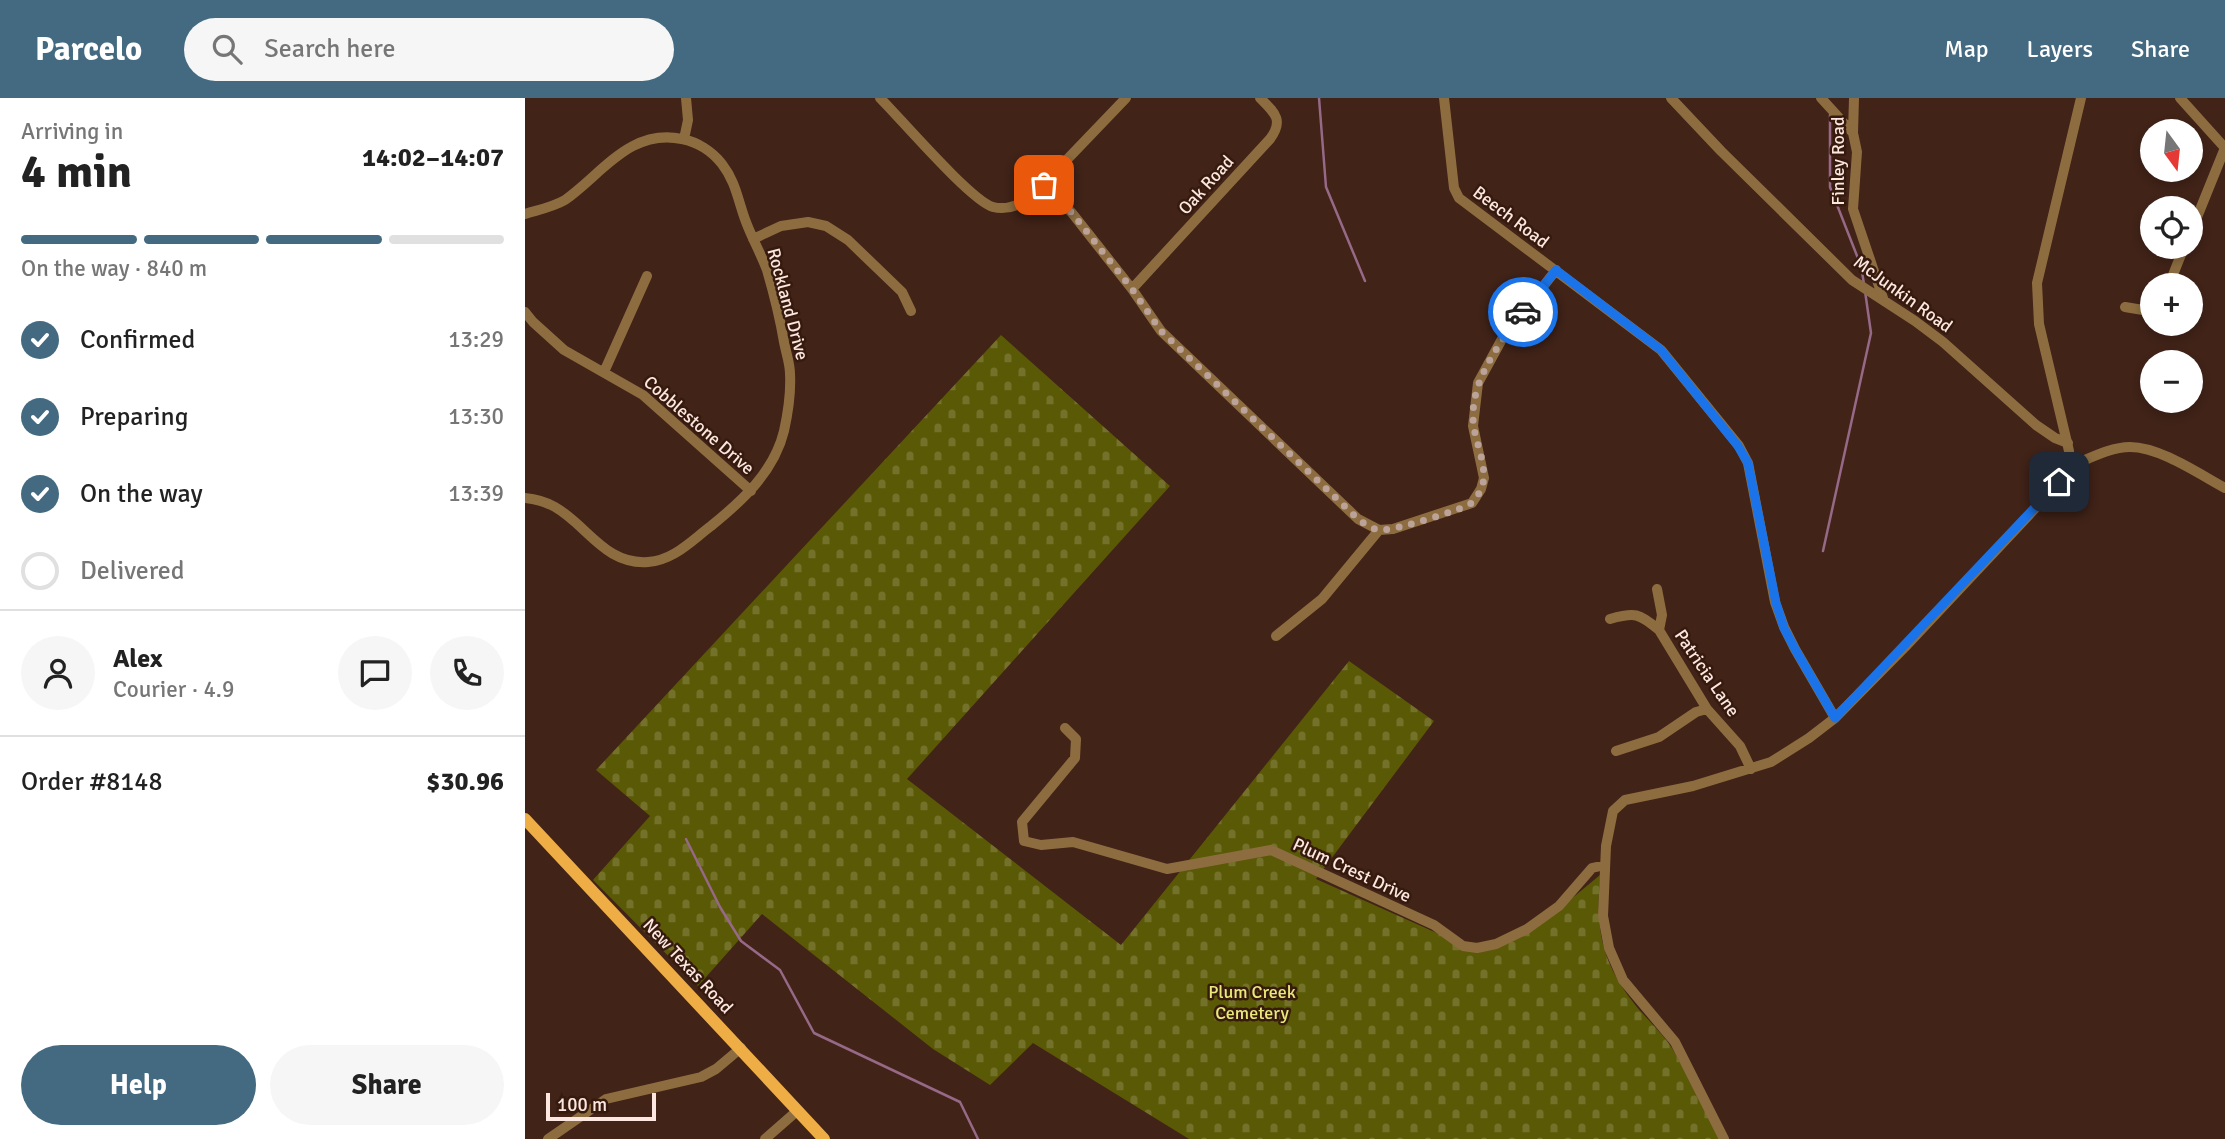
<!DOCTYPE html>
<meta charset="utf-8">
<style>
body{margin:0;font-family:Signika,sans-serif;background:#f6f6f6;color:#222;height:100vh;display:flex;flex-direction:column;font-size:26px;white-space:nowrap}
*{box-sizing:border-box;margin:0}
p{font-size:23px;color:#767676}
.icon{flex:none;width:38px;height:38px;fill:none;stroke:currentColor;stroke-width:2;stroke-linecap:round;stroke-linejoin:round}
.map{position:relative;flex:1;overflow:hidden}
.side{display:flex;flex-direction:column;background:#fff;width:525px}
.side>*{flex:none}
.needle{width:46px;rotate:165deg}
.tools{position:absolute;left:1615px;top:21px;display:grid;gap:14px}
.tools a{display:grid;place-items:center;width:63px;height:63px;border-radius:50%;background:#fff;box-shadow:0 4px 10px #0003;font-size:35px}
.scale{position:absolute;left:21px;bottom:18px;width:110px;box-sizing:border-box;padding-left:7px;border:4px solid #fce8e0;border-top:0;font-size:19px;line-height:24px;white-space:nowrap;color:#fce8e0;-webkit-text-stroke:5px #361a0e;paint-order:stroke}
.pin{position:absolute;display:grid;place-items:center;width:60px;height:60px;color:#fff;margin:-30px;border-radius:14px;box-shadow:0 4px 10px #0006}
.courier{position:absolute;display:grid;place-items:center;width:70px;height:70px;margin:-35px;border:5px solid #1a73e8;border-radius:50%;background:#fff;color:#222;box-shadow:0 2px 9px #0007}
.headline em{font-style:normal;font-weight:700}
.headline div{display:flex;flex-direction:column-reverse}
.headline{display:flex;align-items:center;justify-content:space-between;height:119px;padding:0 21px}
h1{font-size:46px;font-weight:700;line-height:52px}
.bar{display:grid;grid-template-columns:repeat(4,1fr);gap:10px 7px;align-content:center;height:84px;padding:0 21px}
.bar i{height:9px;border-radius:5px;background:#e0e0e0}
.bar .selected{background:#436a80}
.bar p{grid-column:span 4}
.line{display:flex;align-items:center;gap:18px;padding:0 21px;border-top:2px solid #e0e0e0}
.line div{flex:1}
.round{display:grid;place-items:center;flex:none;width:74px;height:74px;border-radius:37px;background:#f6f6f6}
ol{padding:0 21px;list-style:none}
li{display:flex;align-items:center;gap:21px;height:77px}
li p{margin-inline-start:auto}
li .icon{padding:7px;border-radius:50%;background:#436a80;color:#fff;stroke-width:4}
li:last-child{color:#767676}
li i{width:38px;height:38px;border:4px solid #e0e0e0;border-radius:50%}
.primary-button{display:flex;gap:14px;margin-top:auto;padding:14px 21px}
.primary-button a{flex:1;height:80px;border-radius:42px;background:#436a80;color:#fff;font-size:28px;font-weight:700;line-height:80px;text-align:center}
.primary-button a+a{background:#f6f6f6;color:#222}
header{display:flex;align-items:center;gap:42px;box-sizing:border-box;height:98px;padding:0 35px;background:#436a80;color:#fff}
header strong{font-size:33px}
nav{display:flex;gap:38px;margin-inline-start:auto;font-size:24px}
.search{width:490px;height:63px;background:#f6f6f6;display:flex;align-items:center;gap:18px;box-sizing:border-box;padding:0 24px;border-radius:38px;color:#767676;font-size:26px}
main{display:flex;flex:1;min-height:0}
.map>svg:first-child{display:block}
.cemetery{fill:url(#cemetery-stones)}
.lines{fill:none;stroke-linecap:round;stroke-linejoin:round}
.stream{stroke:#966987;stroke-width:2.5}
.minor{stroke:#8d6d40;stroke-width:10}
.major{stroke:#efad45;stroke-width:12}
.done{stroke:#bba39a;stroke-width:7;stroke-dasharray:0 12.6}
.route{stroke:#1a73e8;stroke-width:9}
.labels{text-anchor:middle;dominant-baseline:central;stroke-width:5;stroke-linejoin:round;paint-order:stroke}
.street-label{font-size:18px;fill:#fce8e0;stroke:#361a0e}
.park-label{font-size:18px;fill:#e9e97a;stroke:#361a0e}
</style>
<header>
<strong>Parcelo</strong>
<div class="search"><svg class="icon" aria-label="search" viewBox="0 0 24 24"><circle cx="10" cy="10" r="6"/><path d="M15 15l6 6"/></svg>Search here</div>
<nav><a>Map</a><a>Layers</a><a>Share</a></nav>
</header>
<main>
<section class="side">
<div class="headline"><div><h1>4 min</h1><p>Arriving in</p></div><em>14:02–14:07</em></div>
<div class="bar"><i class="selected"></i><i class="selected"></i><i class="selected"></i><i></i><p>On the way · 840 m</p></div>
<ol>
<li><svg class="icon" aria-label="check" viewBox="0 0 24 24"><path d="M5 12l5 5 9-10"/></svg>Confirmed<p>13:29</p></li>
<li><svg class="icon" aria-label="check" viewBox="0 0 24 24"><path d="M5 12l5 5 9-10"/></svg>Preparing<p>13:30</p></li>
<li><svg class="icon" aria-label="check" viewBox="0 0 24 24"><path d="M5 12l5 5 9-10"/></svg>On the way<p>13:39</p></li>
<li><i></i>Delivered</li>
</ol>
<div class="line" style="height:126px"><a class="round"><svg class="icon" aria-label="person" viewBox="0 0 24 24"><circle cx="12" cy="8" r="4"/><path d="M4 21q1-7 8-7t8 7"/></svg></a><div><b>Alex</b><p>Courier · 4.9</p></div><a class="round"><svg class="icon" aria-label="chat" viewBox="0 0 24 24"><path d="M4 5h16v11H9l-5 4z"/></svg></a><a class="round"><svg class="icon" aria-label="phone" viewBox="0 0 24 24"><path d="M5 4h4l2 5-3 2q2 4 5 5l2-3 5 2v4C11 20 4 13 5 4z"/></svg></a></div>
<div class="line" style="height:91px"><div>Order #8148</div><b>$30.96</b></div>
<div class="primary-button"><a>Help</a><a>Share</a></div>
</section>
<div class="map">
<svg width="1700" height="1041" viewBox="0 0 1700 1041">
<defs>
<pattern id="cemetery-stones" width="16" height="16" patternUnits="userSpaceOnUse" patternTransform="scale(1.75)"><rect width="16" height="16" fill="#5a5906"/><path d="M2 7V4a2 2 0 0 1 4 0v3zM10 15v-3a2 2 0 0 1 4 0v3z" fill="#73712a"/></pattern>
</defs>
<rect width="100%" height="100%" fill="#412318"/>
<path class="cemetery" d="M476,237l169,151 -263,293 214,166 228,-284 85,60 -118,158 123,55 32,17h15l12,-3 54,-33 48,-40c-4,53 0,84 33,127 12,16 28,29 39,46 17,29 32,61 48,91h-531l-156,-96 -43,42 -57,-36 -171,-135 -64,72 -105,-106 57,-64 -54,-46z"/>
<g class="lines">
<path class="stream" d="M794,0l7,89 39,94
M1305,17v72l31,79 3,18
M1298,453l48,-218 -6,-42
M161,741l34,68 21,34 39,29 34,63 146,69 18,37"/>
<path class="minor" d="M355,0c21,21 91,103 113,109 16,4 29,-3 40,-12l93,-97
M919,0l10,90 5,10 202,152 78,96 9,17 27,139 9,25 11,22 40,69
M1146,0l50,53 131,129 63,41 28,21 93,83 19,13 13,5
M1296,0l32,35
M1329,0l-1,35 4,19 -4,57 31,92
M1655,0l45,50
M159,41l4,-19 -2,-22
M519,87l28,28 60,76 29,42 197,188 21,11 14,-1 79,-26 9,-14 3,-11 -11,-52 5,-43 24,-44 54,-69
M0,116c13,-4 28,-7 40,-14 37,-26 65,-72 117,-61 15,3 30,12 40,25 14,18 16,37 24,58 6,16 15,32 21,48 7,24 13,48 17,72 2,11 6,21 6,32 1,18 -2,39 -6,57 -10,41 -42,70 -73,95 -20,15 -37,34 -63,36 -43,3 -60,-36 -93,-55 -9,-5 -19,-8 -30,-9
M1666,134l34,-84
M228,141l28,-13 27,-4 18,4 22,14 54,52 9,19
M1644,187l15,-38
M607,191l138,-150c14,-19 5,-26 -10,-41
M1600,209l18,3 10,-1
M0,214l8,10 31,28 79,45 108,96
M79,274l43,-96
M1543,369c19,-7 41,-20 62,-20 30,0 69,27 95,41
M1132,491l5,26 -3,15 48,79 33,37 11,23
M1085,521c25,-7 29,-6 49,11
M751,538l46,-37 57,-69
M540,630l11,11 -1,19 -53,64 2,19 17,4 32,-3 94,27 104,-19 163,75 29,21 14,2 19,-4 31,-15 32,-23 33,-38 13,-3
M1091,653l43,-14 37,-25 11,-3
M23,1041l58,-40 95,-22 15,-8 25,-21
M240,1041l32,-28
M1199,1041l-49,-97 -52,-62 -14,-32 -6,-32 3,-70 7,-35 12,-11 68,-14 78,-24 38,-24 26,-20 70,-71 154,-164 9,-16 1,-16 -30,-127 -2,-41 44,-185"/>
<path class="major" d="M0,721l299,320"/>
</g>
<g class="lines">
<path class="done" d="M519,87l28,28 60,76 29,42 197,188c7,5 15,11 24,11 13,0 76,-19 88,-26 5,-3 10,-12 12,-17 6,-18 -5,-41 -8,-59 -7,-43 24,-83 49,-116"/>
<path class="route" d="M998,214l33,-42 105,80 77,96 10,17 28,140 8,25 11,21 40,69 224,-236"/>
</g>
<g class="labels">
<g class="street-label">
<text transform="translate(1313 63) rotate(-90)">Finley Road</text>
<text transform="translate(681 87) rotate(-48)">Oak Road</text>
<text transform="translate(986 119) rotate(37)">Beech Road</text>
<text transform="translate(1378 196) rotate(36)">McJunkin Road</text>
<text transform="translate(263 206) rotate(75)">Rockland Drive</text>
<text transform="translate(174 327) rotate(41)">Cobblestone Drive</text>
<text transform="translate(1182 575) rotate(56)">Patricia Lane</text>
<text transform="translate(827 772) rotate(25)">Plum Crest Drive</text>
<text transform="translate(163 868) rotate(47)">New Texas Road</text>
</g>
<g class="park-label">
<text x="727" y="894">Plum Creek<tspan x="727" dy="21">Cemetery</tspan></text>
</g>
</g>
</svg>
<div class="tools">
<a><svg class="needle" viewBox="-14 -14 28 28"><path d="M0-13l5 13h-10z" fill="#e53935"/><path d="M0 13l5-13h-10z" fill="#767676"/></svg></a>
<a><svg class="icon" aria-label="locate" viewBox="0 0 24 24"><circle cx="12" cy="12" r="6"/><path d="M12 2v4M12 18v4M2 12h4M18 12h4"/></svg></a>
<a>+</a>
<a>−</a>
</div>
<div class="scale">100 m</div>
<div class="pin" style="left:519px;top:87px;background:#ea580c"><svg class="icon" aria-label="bag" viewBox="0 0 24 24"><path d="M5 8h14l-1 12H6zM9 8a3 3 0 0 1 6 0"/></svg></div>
<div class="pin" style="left:1534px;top:384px;background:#1f2937"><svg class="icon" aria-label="home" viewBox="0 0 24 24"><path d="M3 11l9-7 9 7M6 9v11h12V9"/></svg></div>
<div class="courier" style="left:998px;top:214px"><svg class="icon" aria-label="car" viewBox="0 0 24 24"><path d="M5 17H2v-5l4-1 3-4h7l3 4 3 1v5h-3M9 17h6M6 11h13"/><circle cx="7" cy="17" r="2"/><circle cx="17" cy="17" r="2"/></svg></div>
</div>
</main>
